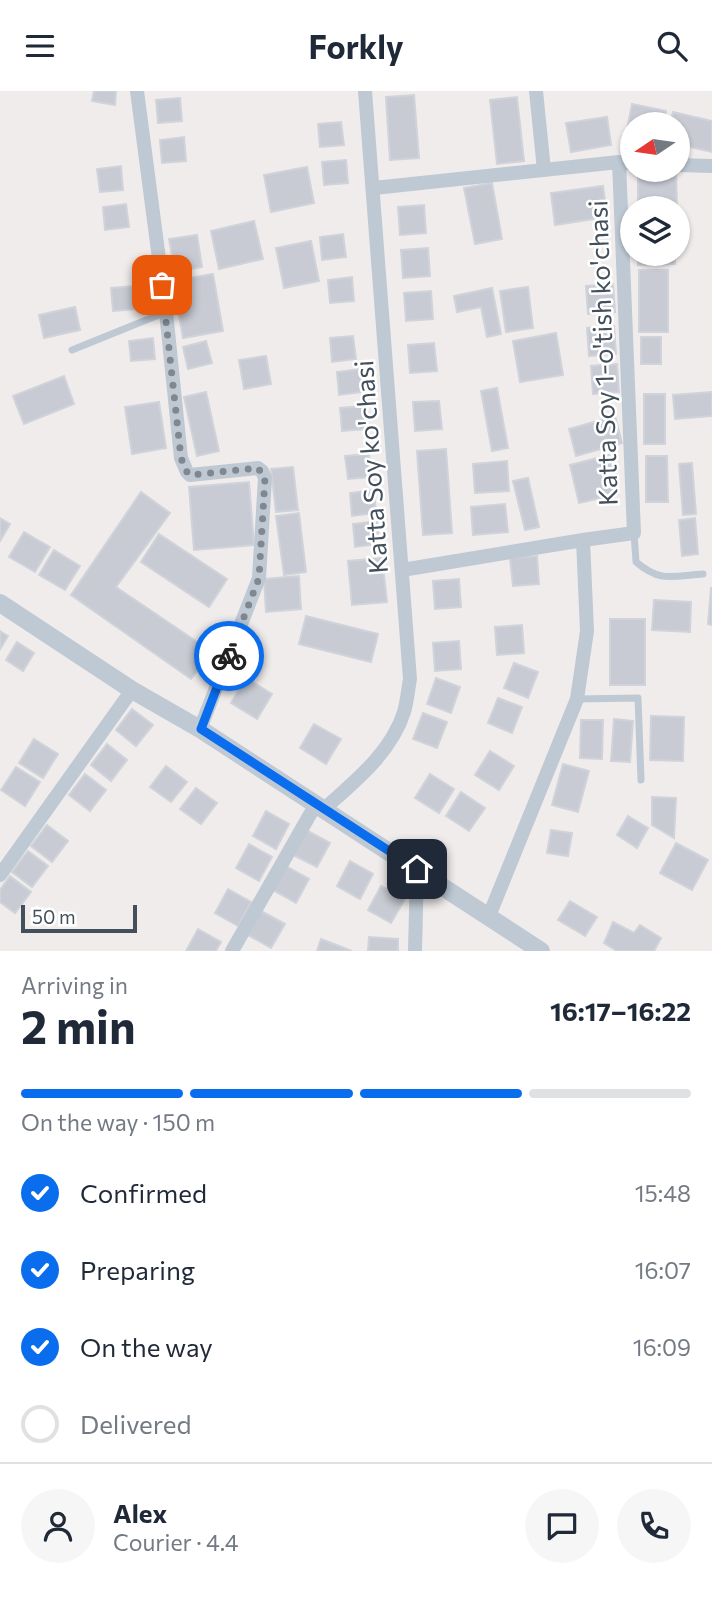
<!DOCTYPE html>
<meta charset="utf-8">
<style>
body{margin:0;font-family:Commissioner,sans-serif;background:#f6f6f7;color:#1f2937;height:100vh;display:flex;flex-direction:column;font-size:26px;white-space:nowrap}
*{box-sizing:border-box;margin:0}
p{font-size:23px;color:#747a83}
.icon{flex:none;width:38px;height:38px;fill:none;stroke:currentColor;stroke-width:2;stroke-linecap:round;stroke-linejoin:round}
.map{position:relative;height:860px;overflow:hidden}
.drawer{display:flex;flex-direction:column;background:#fff;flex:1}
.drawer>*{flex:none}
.needle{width:46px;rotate:257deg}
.fabs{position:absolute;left:620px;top:21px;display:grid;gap:14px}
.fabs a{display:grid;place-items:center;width:70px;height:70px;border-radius:50%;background:#fff;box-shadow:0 2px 5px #0004;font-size:35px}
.scale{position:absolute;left:21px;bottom:18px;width:116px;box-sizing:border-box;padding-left:7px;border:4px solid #43505c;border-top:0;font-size:19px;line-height:24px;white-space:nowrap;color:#43505c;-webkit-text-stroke:5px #fff;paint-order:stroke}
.pin{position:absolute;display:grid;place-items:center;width:60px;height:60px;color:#fff;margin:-30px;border-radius:14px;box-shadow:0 4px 10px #0006}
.courier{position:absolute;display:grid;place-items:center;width:70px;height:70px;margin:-35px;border:5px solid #096ded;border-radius:50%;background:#fff;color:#222;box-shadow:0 2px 9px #0007}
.head em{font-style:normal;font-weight:700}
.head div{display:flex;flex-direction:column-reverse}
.head{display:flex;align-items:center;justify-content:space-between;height:119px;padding:0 21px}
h1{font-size:46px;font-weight:700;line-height:52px}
.bar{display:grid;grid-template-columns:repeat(4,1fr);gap:10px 7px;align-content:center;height:84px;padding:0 21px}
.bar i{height:9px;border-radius:5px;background:#e0e1e3}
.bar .on{background:#096ded}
.bar p{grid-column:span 4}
.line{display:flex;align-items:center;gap:18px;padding:0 21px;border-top:2px solid #e0e1e3}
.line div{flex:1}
.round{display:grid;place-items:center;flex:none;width:74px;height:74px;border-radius:37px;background:#f6f6f7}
ol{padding:0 21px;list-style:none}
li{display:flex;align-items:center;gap:21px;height:77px}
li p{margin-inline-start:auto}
li .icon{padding:7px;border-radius:50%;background:#096ded;color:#fff;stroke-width:4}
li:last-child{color:#747a83}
li i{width:38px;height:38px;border:4px solid #e0e1e3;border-radius:50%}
header{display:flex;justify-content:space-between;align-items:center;height:91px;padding:0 21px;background:#fff;font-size:32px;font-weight:700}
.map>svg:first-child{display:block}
.building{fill:#c8cbd3;stroke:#d0d3d9;stroke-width:2}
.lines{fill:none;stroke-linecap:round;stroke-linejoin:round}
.service{stroke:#bec9d4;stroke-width:7}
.minor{stroke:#bec9d4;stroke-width:14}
.tertiary{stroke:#bec9d4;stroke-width:18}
.done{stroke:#80878e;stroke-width:7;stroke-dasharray:0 12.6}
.route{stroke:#096ded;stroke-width:9}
.labels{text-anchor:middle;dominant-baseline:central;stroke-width:5;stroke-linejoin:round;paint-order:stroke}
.street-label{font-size:26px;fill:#43505c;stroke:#fff}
</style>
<header><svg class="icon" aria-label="menu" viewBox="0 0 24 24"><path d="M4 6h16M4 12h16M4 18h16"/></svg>Forkly<svg class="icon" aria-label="search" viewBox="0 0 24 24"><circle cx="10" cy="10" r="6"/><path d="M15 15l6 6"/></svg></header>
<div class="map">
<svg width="712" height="860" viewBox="0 0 712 860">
<rect width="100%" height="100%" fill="#f0ecec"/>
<path class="building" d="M94,0h22l-1,14 -23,-4z
M414,4l5,63 -29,2 -4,-63z
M517,6l7,64 -27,3 -7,-64z
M180,7l2,23 -24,2 -2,-23z
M632,13l34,7 -3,13h-31v12l-6,-1z
M673,21l39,9v31l-35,-8v-20h-7z
M607,26l4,28 -40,7 -5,-29z
M341,31l3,23 -24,2 -2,-23z
M184,46l2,24 -24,2 -2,-23z
M346,69l2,23 -24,2 -2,-23z
M121,75l2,24 -23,2 -3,-23z
M307,76l7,36 -43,9 -7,-37z
M638,80h38l1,37h-39z
M492,92l10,56 -27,5 -11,-56z
M603,95l4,31 -52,8 -4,-32z
M126,113l3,23 -24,3 -2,-23z
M424,114l2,28 -26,2 -2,-28z
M254,130l9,38 -44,10 -8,-38z
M343,143l3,23 -24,3 -2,-23z
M197,144l5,32 -27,5 -6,-33z
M311,150l8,40 -35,7 -8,-40z
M428,157l2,28 -27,2 -2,-28z
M638,163h37v10l-37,1z
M639,179h29v62h-29z
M213,183l10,57 -40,7 -10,-57z
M352,186l2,24 -24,2 -2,-23z
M613,193l2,28 -27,2 -2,-28z
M134,195l3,23 -24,2 -2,-23z
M528,196l5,41 -27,4 -6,-41z
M492,197l9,46 -14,3 -6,-30 -24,5 -3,-16z
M431,200l2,28 -27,2 -2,-28z
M75,216l5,23 -36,8 -5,-23z
M614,235l2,28 -27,2 -2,-28z
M556,242l7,42 -43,7 -7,-41z
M353,245l3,23 -24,3 -2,-24z
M641,246h20v27h-20z
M153,247l2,21 -24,2 -2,-20z
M206,250l6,22 -24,6 -5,-22z
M434,252l3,28 -27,2 -2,-28z
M266,265l5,28 -27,5 -5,-29z
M617,273l2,28 -26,2 -2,-28z
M360,278l3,23 -24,3 -2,-23z
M64,285l10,28 -50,20 -11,-28z
M497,297l11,60 -16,3 -11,-60z
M206,301l13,59 -22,5 -13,-59z
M712,301v24l-37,3 -2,-24z
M644,303h21v50h-21z
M439,310l3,28 -27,2 -2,-29z
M159,311l7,46 -34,6 -7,-47z
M364,315l2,23 -24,2 -2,-23z
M615,325l7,27 -46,13 -7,-27z
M446,358l6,84 -29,2 -6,-84z
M369,363l3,23 -24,2 -3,-23z
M609,364l9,39 -39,9 -9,-38z
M646,365h21l1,46h-22z
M507,370l2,30 -34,2 -2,-29z
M692,372l4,51 -13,1 -4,-51z
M293,376l5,43 -22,2 -5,-43z
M528,387l11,49 -14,3 -12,-49z
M249,391l5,63 -60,5 -5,-63z
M374,399l2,23 -24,3 -2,-23z
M141,401l29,21 -54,74 96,65 -21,27 -120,-84z
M505,413l3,28 -35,3 -2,-28z
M299,422l7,59 -22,3 -8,-59z
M0,427l10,6 -10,17z
M695,427l3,36 -16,2 -3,-36z
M377,430l2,23 -24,3 -2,-23z
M24,441l26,15 -15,25 -26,-15z
M159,443l68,45 -18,28 -68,-45z
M54,459l26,16 -15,24 -26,-15z
M537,465l2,28 -26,2 -3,-28z
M382,467l5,44 -35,3 -4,-44z
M299,485l2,33 -35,3 -2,-33z
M459,488l2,28 -26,2 -2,-28z
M711,497h1v37l-4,-1z
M654,509l37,2 -1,30 -38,-2z
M306,525l72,18 -7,28 -72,-18z
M610,528h35v66h-35z
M522,534l2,28 -27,2 -2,-28z
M0,540l8,5 -8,13z
M459,550l2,28 -26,2 -2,-28z
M17,551l17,11 -11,18 -17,-11z
M514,572l24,9 -10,26 -24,-10z
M246,587l26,16 -15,25 -26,-16z
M436,587l24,9 -9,26 -24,-9z
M498,607l24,9 -10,26 -24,-10z
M132,618l21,16 -17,21 -20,-16z
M423,622l24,9 -10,26 -24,-9z
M651,625l33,1 -1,44 -33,-1z
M614,628l19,2 -3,41 -19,-1z
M581,629h22l-1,39 -22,-1z
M314,633l27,15 -15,25 -26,-16z
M34,648l24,15 -15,24 -24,-15z
M107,653l20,16 -16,21 -20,-16z
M490,660l24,15 -15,24 -24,-15z
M563,673l26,7 -11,41 -26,-7z
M166,675l21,16 -16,20 -21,-15z
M16,676l24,15 -15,24 -24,-16z
M85,683l21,16 -16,21 -21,-16z
M430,683l24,15 -15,24 -24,-15z
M196,697l21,15 -16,21 -21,-15z
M461,701l24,16 -16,23 -23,-15z
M652,706l24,1 -2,40 -22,-13z
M266,720l23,13 -13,25 -23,-13z
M628,725l20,12 -11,20 -20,-13z
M47,734l21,16 -16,21 -21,-16z
M306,739l24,13 -13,24 -24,-12z
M551,739l21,3 -4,23 -21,-3z
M676,752l32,17 -16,30 -32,-17z
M249,753l23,13 -13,24 -23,-13z
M28,760l20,15 -16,21 -20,-15z
M350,770l23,13 -13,25 -23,-13z
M286,775l23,13 -13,24 -23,-13z
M10,785l21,16 -16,21 -15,-11v-12z
M381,795l24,13 -14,24 -23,-13z
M228,798l23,13 -13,24 -23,-13z
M570,810l27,16 -12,19 -27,-16z
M261,820l24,13 -14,24 -23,-13z
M613,831l21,11 6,-8 21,13 -7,13h-37l-13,-8z
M198,838l23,13 -5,9h-30z
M369,846l29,2v12h-30z
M321,848l31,12h-35z"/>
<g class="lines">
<path class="service" d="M72,259l94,-38
M634,442l2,29c25,21 36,14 67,12
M577,608l61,-1 3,82"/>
<path class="minor" d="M137,0l29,221 15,146 6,14 3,3 68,-7 4,3 3,7 -6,100 -59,151
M536,0l8,79
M677,74l35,1
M374,97l245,-26 13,1
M402,479l181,-30 51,-7 -15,-371
M324,718c31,-28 67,-56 80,-97 3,-10 4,-22 6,-33l-45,-588
M0,784l132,-185
M489,825l88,-217 10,-68 -4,-91
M232,860l84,-147
M415,860l2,-82"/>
<path class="tertiary" d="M0,512l132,87 68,39 341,222"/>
</g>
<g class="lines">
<path class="done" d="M162,194l19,173 6,14 3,3 68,-7 7,10 -6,100 -30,78"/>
<path class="route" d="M229,565l-28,73 216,140"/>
</g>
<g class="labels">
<g class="street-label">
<text transform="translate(602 262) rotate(-92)">Katta Soy 1-o'tish ko'chasi</text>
<text transform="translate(370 376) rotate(-94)">Katta Soy ko'chasi</text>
</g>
</g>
</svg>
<div class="fabs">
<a><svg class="needle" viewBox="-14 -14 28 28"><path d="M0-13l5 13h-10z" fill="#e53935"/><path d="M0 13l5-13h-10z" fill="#747a83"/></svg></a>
<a><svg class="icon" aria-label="layers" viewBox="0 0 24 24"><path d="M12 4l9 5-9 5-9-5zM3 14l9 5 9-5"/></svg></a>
</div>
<div class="scale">50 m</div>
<div class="pin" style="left:162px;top:194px;background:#ea580c"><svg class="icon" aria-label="bag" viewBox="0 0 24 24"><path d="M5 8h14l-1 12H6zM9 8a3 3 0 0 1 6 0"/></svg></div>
<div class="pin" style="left:417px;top:778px;background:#1f2937"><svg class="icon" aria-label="home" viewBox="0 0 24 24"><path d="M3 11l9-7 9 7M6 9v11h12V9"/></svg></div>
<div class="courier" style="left:229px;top:565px"><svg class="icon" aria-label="bike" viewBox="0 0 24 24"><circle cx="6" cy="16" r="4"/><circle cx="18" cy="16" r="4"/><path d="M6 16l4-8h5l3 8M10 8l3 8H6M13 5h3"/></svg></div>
</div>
<section class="drawer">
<div class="head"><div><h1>2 min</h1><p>Arriving in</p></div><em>16:17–16:22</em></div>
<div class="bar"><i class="on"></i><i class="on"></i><i class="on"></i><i></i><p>On the way · 150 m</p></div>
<ol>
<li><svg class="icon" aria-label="check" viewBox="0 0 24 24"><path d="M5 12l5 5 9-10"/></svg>Confirmed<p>15:48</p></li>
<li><svg class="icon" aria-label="check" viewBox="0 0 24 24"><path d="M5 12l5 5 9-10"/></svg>Preparing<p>16:07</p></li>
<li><svg class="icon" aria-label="check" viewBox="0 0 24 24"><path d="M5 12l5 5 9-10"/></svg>On the way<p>16:09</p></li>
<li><i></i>Delivered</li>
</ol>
<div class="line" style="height:126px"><a class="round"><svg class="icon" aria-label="person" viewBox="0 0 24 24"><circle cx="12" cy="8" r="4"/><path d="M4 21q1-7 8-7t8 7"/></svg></a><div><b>Alex</b><p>Courier · 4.4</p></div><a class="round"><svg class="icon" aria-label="chat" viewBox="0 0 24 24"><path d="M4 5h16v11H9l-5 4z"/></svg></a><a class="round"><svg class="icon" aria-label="phone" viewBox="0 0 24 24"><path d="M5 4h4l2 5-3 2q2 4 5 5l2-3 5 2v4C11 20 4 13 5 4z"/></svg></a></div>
</section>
